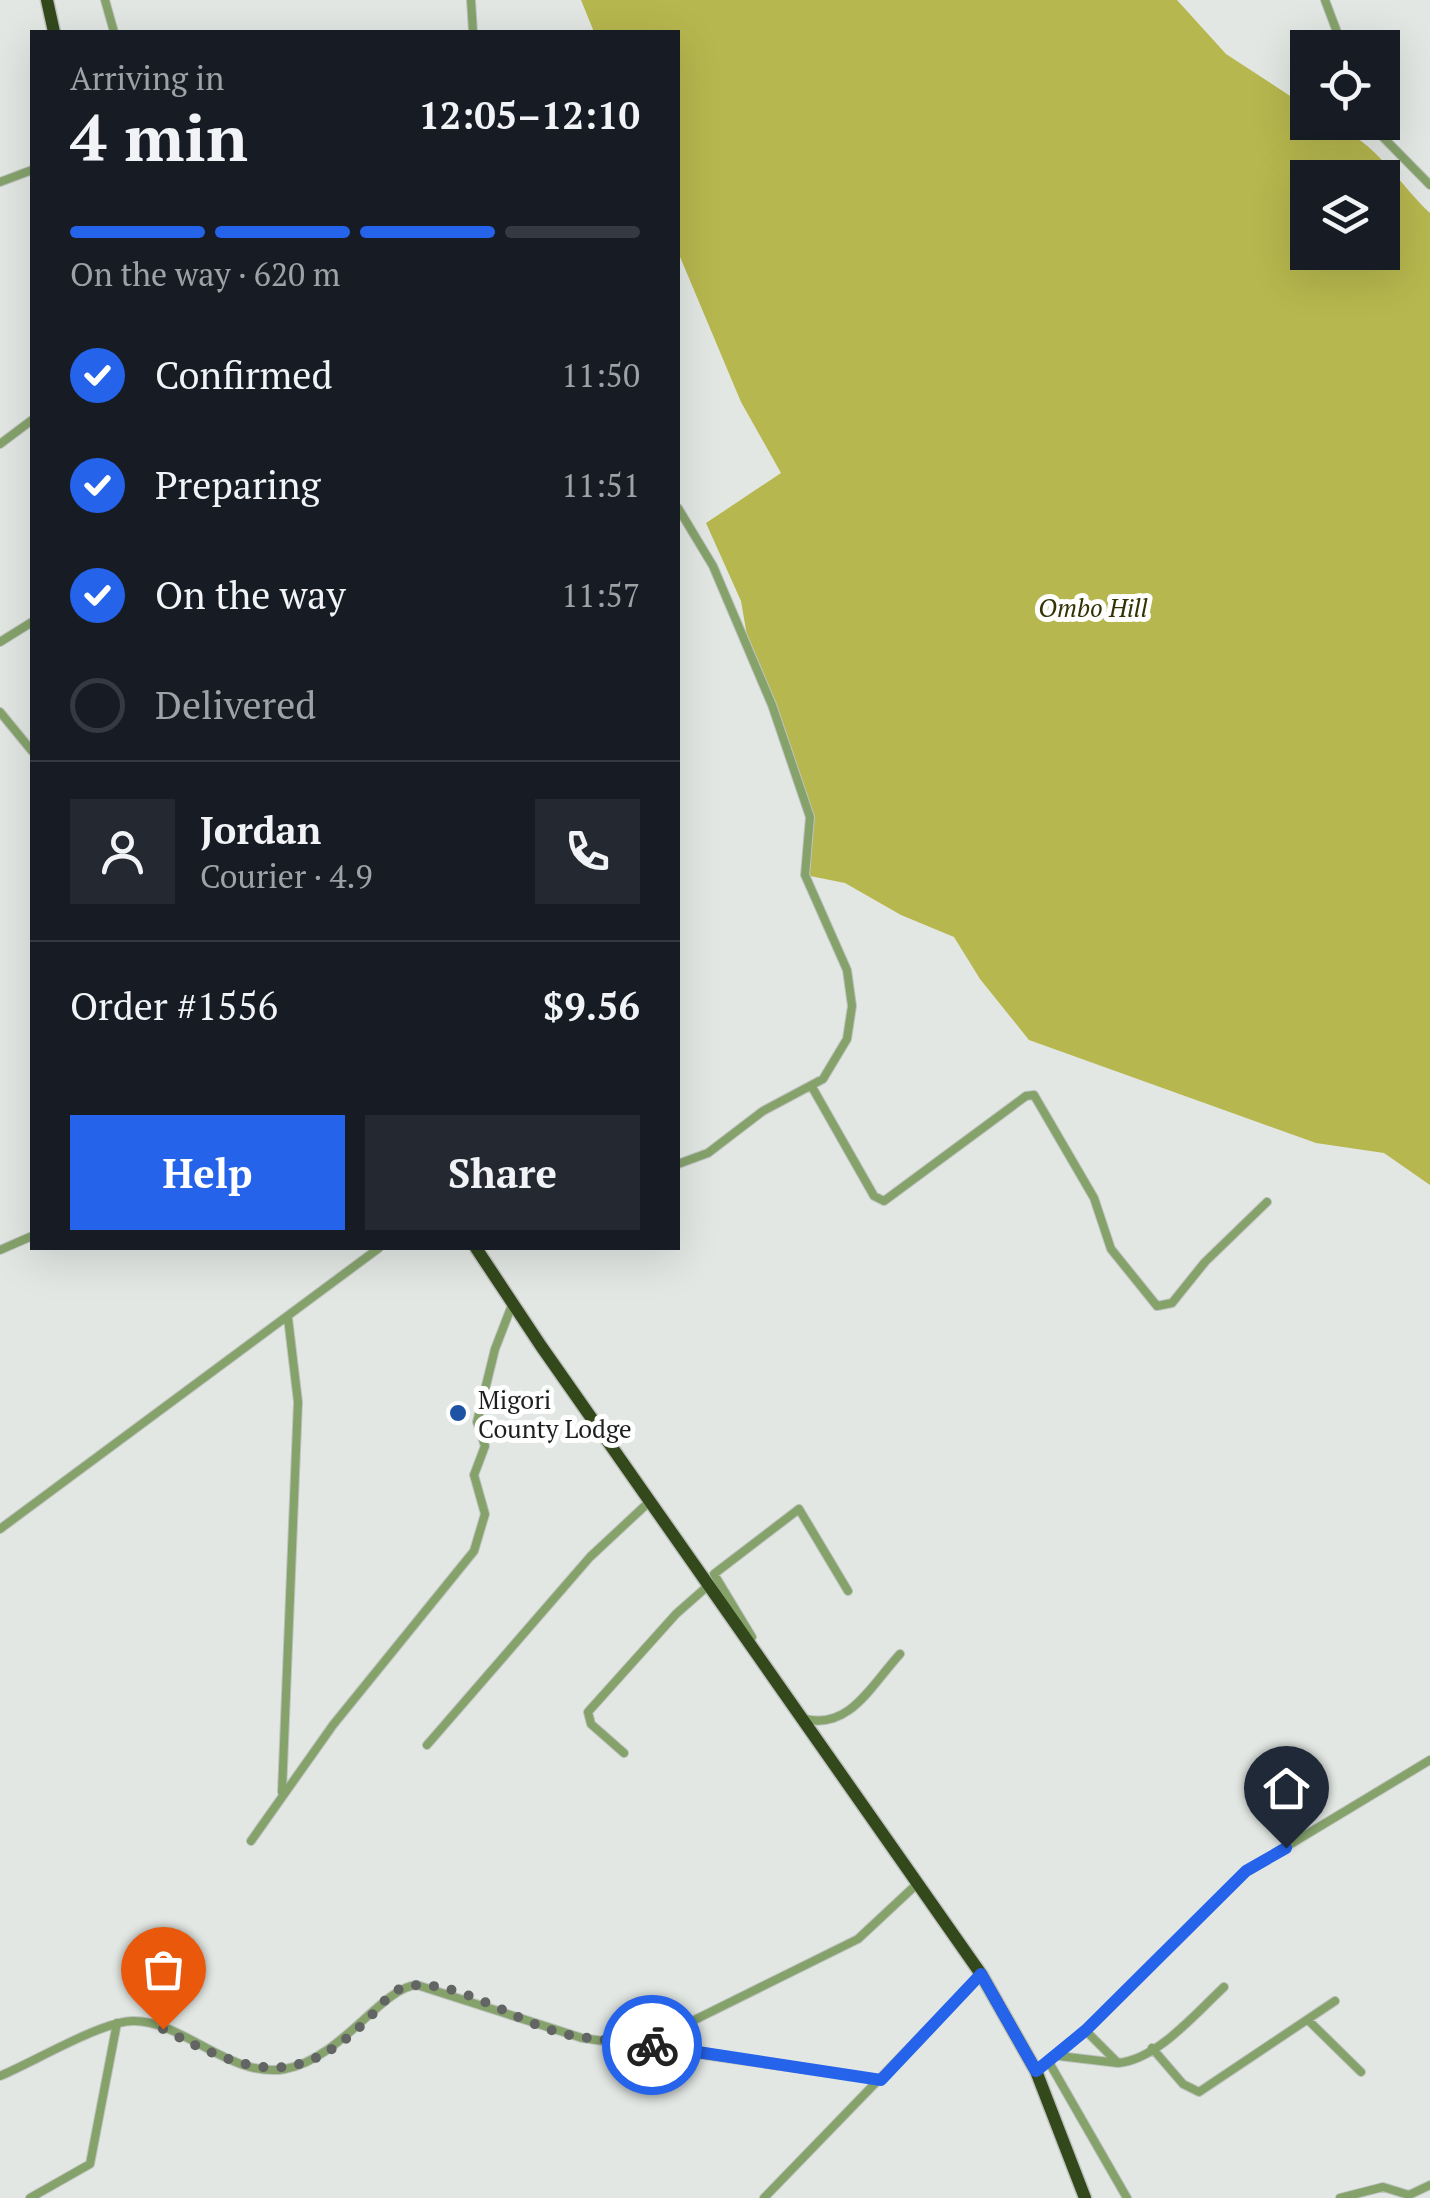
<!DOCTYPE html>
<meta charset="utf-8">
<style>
body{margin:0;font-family:"PT Serif",serif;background:#242831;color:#f1f3f6;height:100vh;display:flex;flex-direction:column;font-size:38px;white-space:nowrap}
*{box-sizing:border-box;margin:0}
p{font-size:32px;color:#9ea1a6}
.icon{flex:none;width:55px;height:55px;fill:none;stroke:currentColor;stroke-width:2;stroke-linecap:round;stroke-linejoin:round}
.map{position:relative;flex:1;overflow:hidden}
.sheet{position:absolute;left:30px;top:30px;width:650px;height:1220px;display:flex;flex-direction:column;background:#171b24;border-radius:0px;box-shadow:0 10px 40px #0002}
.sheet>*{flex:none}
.fabs{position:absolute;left:1290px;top:30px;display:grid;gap:20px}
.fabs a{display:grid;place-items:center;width:110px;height:110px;border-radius:0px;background:#171b24;box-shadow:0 10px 40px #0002;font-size:50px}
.pin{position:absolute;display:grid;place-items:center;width:85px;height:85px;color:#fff;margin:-102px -42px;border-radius:50% 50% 50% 0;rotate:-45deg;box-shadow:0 0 10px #0007}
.pin .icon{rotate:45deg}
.courier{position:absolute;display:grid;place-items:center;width:100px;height:100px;margin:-50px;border:8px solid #2563eb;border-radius:50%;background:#fff;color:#222;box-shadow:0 2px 12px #0007}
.overview em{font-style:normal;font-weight:700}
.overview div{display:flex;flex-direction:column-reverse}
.overview{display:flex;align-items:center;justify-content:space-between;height:170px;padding:0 40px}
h1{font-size:65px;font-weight:700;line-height:75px}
.bar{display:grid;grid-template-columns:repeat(4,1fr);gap:15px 10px;align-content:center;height:120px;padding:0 40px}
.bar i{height:12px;border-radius:8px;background:#363941}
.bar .on{background:#2563eb}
.bar p{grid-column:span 4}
.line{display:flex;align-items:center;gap:25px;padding:0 40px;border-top:2px solid #363941}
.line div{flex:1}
.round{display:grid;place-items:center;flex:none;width:105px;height:105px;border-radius:0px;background:#242831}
ol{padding:0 40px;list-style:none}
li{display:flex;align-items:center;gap:30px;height:110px}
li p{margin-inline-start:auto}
li .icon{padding:10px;border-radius:50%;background:#2563eb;color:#fff;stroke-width:4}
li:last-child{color:#9ea1a6}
li i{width:55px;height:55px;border:5px solid #363941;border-radius:50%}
.cta{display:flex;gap:20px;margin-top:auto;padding:20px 40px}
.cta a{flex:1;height:115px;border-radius:0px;background:#2563eb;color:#fff;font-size:40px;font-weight:700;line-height:115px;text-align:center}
.cta a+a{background:#242831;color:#f1f3f6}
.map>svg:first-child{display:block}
.forest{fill:#b6b74e;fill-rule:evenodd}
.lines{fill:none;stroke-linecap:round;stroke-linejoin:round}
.street-casing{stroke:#bfc3c0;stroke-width:10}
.highway-casing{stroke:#bfc3c0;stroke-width:15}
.street{stroke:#85a26b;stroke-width:8}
.highway{stroke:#33491c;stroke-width:12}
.done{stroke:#626563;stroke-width:10;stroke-dasharray:0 18}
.route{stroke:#2563eb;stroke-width:12}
.poi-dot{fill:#1d52a4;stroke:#fff;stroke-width:4}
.labels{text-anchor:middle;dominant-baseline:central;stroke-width:10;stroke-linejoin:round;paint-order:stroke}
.park-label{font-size:25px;font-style:italic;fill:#333305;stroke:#fff}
.poi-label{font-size:25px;fill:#1d1f1e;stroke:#fff;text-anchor:start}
</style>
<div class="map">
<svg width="1430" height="2198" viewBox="0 0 1430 2198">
<rect width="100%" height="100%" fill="#e2e7e3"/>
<path class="forest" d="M581,0h596l49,54 81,53 1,15c58,1 83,54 122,91v972l-46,-32 -68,-10 -287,-103 -49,-61 -26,-42 -53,-22 -56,-32 -40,-8 4,-43 -23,-88 -36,-91 -9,-52 -35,-78 75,-50 -40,-71 -63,-150v-220h-84zM1308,178h74v74h-74z"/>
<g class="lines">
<defs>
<path id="street" d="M105,0l9,32
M471,0l2,32
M1325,0l18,48
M1368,122l62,63
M0,182l32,-12
M0,444l32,-24
M678,508l35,58 59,139 38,112 -5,58 42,95 5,36 -5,33 -24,40 -60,32 -55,42 -30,11
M0,642l32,-20
M0,712l32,39
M812,1087l62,109 10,5 142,-105 8,-1 60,103 17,51 46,57 15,-3 33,-41 62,-60
M0,1250l32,-14
M0,1529l379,-281
M752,1637l-38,-63 85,-65 49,82
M805,1719c45,11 67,-35 95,-65
M427,1745l163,-188 59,-55
M624,1753l-33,-29 -3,-12 88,-98 34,-30
M282,1792l16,-390 -10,-84
M251,1841l82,-116 141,-174 11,-37 -11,-39 11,-29 -8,-24 18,-73 17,-44
M1309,2021l52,51
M1086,2031l32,32c39,-3 79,-51 106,-76
M648,2043l210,-104 59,-55
M1152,2048l31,36 16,8 136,-91
M1059,2056l59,7
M1050,2064l77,134
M1036,2071l50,-40 160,-160 184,-111
M0,2076c34,-14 102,-55 133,-55 49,-1 98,58 152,48 56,-10 97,-82 132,-84l165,53 299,42
M30,2198l60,-34 27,-141
M764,2198l217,-224
M1340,2198l43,-11 26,8 21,-10"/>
<path id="highway" d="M47,0l7,32
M476,1248l65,98 440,628 55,97 49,127"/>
</defs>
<use href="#street" class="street-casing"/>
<use href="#highway" class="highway-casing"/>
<use href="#street" class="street"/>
<use href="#highway" class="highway"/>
</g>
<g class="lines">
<path class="done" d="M163,2029c83,43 132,63 205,-10 12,-12 24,-31 41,-33 47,-7 101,32 145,45 32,10 65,8 98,14"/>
<path class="route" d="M652,2045l229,35 100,-106 55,97 50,-41 160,-159 40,-23"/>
</g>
<circle class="poi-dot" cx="458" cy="1413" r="10"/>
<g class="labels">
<g class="park-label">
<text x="1093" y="607">Ombo Hill</text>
</g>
<g class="poi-label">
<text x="478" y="1399">Migori<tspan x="478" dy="29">County Lodge</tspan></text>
</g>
</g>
</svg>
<div class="fabs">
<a><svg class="icon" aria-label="locate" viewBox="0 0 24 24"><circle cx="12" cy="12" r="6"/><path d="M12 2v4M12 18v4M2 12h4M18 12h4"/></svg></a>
<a><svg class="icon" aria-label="layers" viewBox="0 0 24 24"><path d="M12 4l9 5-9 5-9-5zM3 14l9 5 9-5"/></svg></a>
</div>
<div class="pin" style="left:163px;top:2029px;background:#ea580c"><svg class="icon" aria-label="bag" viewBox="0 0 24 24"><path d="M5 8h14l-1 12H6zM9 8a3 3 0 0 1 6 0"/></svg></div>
<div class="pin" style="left:1286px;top:1848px;background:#1f2937"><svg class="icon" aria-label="home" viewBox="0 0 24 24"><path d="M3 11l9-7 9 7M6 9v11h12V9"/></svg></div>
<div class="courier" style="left:652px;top:2045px"><svg class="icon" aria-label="bike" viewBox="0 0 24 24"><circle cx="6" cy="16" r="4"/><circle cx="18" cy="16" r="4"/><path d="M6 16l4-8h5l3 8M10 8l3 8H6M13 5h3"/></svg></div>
<section class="sheet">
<div class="overview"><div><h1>4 min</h1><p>Arriving in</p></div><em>12:05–12:10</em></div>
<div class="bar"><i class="on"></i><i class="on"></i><i class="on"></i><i></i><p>On the way · 620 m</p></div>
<ol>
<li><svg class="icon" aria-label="check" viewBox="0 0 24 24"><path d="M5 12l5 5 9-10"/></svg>Confirmed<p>11:50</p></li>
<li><svg class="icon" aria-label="check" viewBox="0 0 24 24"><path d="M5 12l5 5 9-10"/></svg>Preparing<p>11:51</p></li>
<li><svg class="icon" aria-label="check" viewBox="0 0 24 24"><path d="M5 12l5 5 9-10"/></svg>On the way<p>11:57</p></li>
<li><i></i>Delivered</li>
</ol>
<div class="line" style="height:180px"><a class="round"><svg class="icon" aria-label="person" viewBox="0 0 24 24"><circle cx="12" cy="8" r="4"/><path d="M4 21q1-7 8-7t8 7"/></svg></a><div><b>Jordan</b><p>Courier · 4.9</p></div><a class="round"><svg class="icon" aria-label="phone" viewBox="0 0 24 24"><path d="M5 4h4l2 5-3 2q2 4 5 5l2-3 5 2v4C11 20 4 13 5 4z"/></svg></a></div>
<div class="line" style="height:130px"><div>Order #1556</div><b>$9.56</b></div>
<div class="cta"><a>Help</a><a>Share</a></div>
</section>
</div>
